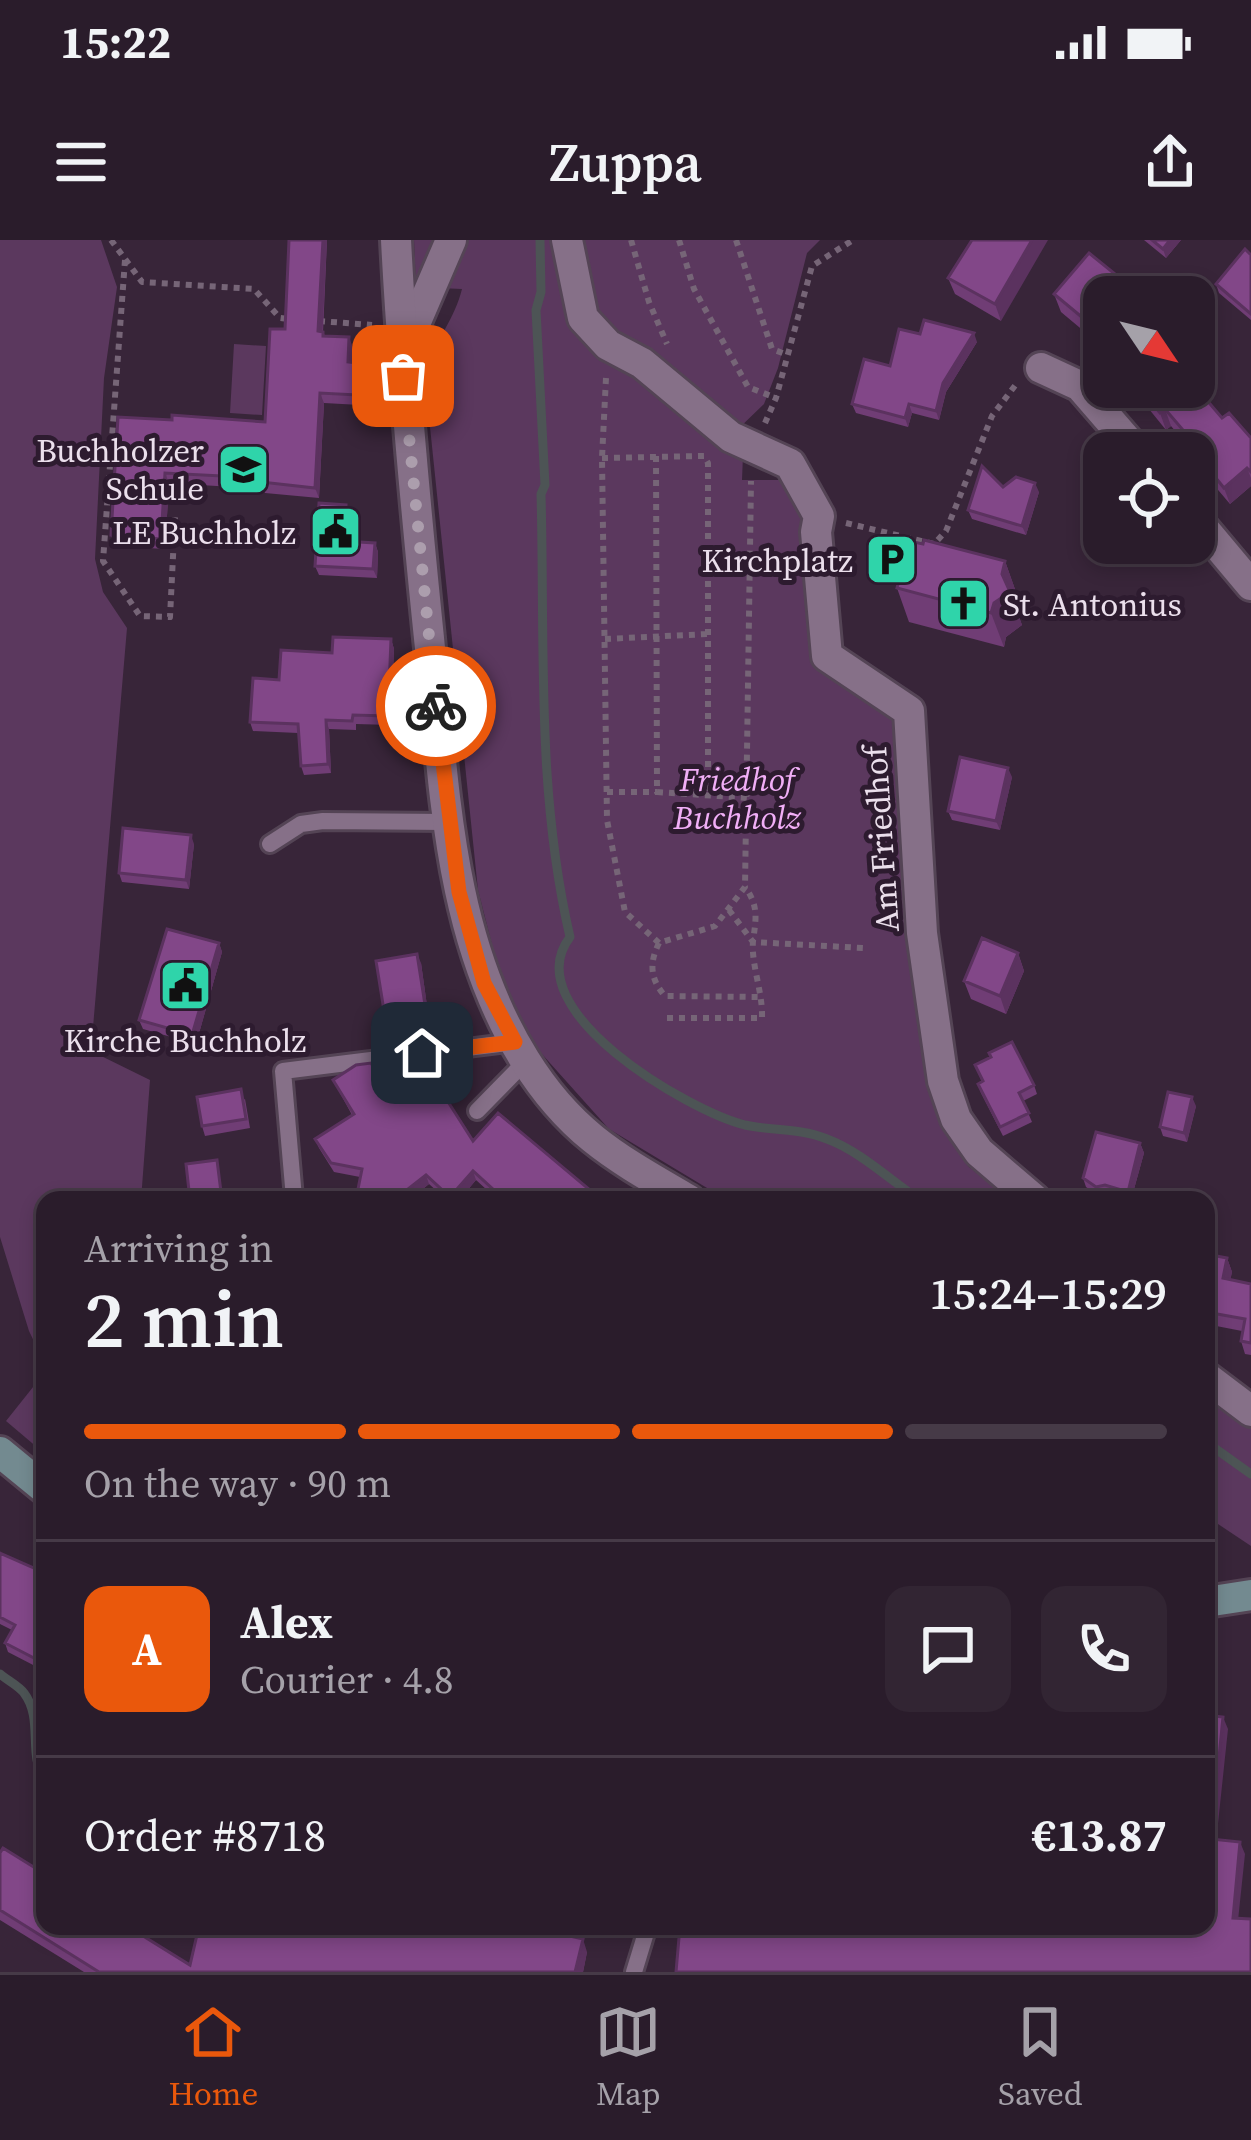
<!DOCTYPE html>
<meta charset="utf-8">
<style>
body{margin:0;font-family:"Source Serif 4",serif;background:#322533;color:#f1f3f6;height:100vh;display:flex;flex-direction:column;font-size:45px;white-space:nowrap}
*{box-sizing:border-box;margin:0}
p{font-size:39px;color:#a5a1a9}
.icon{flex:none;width:66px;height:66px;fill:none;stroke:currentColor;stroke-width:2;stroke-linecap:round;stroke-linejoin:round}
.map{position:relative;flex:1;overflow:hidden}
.sheet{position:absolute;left:36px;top:951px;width:1179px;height:744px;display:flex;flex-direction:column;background:#2a1c2b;border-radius:24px;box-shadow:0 6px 18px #0003,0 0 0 3px #463a47}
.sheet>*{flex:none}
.needle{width:78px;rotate:125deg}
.tools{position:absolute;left:1083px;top:36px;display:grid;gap:24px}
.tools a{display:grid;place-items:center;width:132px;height:132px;border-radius:24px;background:#2a1c2b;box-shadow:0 6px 18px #0003,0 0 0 3px #463a47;font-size:60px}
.pin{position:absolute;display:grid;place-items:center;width:102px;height:102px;color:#fff;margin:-51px;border-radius:24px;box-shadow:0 6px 18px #0006}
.courier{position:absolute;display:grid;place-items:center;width:120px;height:120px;margin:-60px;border:9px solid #ea580c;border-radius:50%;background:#fff;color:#222;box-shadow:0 3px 15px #0007}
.summary em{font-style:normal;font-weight:600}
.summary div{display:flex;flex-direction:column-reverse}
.summary{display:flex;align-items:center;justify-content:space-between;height:204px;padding:0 48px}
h1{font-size:78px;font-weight:600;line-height:90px}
.bar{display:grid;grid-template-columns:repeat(4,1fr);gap:18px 12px;align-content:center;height:144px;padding:0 48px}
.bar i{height:15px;border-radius:9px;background:#463a47}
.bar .current{background:#ea580c}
.bar p{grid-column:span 4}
.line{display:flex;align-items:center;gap:30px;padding:0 48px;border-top:3px solid #463a47}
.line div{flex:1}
.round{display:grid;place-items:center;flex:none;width:126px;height:126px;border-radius:24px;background:#322533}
.status{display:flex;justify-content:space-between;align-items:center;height:84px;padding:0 60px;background:#2a1c2b;direction:ltr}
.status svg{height:33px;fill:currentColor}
header{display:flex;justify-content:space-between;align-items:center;height:156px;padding:0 48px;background:#2a1c2b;font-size:54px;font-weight:600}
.tab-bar{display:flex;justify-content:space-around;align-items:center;height:168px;border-top:3px solid #463a47;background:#2a1c2b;font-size:33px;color:#a5a1a9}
.tab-bar a{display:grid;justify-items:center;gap:6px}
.tab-bar .current{color:#ea580c}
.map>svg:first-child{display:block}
.green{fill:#5b385e}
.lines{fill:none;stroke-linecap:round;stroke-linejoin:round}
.stream{stroke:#4d5455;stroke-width:9}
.service-casing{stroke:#544455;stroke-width:22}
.minor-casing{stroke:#544455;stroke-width:36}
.tertiary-casing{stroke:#544455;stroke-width:36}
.secondary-casing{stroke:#544455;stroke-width:36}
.path{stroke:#766577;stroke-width:6;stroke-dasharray:6 6;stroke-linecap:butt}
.service{stroke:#867088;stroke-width:16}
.minor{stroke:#867088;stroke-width:30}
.tertiary{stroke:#867088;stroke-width:30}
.secondary{stroke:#738a90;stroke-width:30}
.wall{fill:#703d75}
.shaded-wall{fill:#5b325f}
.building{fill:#824788;stroke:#5b325f;stroke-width:3}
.done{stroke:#ac9ead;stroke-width:12;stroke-dasharray:0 21.6}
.route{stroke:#ea580c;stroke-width:15}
.labels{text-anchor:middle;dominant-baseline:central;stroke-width:10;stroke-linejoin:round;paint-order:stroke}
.poi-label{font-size:33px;fill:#ebdfec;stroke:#2d1b2f;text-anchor:end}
.park-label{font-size:33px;font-style:italic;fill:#f1aff7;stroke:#2d1b2f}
.street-label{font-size:33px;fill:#ebdfec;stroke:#2d1b2f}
</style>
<div class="status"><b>15:22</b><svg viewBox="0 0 49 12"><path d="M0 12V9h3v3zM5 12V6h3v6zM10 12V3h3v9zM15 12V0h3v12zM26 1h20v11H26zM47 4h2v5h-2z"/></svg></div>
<header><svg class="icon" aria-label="menu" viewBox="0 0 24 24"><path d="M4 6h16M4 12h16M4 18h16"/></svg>Zuppa<svg class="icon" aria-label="share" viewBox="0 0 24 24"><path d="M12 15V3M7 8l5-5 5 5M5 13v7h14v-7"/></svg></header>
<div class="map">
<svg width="1251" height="1732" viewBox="0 0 1251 1732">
<rect width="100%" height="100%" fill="#382539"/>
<path class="green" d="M0,0h101l16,47 -13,91 -9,181 8,33 24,36 -36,423 59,29 -9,120h-96v164l-16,-33 -29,-94z
M414,0h151l11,46 29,38 -15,-37 -8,-47h238l-13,13 -29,115 -14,36 -28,27 7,24 -1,25h37l30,26 16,151 70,50 32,359 18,63 24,38 43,33h-285l-118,-71 -77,-86 -33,-71 -21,-82 -54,-521c12,-28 31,-51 38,-80l-46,-2z
M234,104l32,2 -4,69 -32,-2z
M45,1132v82l-39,-33z
M1206,1153l45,34v119l-45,-30z"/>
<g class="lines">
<path class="stream" d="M540,0l1,52 -5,18 9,175 -4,9c4,149 -5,297 29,443 -56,73 119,174 175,188 27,6 56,3 82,14 33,12 64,42 93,61
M1206,1202l45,32
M0,1434c7,6 19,12 24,19 20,26 3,63 21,86"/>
<defs>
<path id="service" d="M270,604l31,-20 22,-3 125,1
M477,871l49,-50
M284,960l10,-2 -11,-127 232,-29
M634,1732l14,-46"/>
<path id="minor" d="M567,0l16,78 25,27 34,18 89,74 59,27 29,52 -3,16 11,124 82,55 13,222 21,148 13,38 23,33 56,48
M402,114l49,-114
M1041,128l39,18 58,67
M1194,277l57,68
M1206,1137l45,34"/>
<path id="tertiary" d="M396,0c7,137 20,272 34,408 15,142 18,288 95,412 46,74 92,98 164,140"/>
<path id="secondary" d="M0,1212l45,37
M1206,1362l45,-7"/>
</defs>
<use href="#service" class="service-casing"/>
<use href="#minor" class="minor-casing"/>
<use href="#tertiary" class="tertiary-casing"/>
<use href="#secondary" class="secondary-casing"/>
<path class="path" d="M111,0l31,42 112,7 26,29 8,1
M631,0l18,62 18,42
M679,0l15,49 54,98 28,11
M736,0l36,109 16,6
M125,20l-22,301 37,55 30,1 5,-101
M319,81l53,4
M606,138l-4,80 5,362 18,92 34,31 56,-17 30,-39 6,-406
M765,183l11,-25 36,-132 41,-26
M656,216l1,336 91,6
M602,218l102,-2 4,7v331
M846,283l88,21 12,-13 46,-115 25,-33
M605,399l103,-5
M607,552h50
M729,670l24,32 110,6
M659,703c-10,20 -9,36 6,53l98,1
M667,778h95c1,-26 -11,-53 -9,-77 3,-22 6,-35 -8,-54"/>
<use href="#service" class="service"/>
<use href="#minor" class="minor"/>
<use href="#tertiary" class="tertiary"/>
<use href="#secondary" class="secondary"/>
</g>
<path class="wall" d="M289,0h38l-4,92 2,4 28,12 -1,14 6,1 4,10 -2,32 -36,-2 -5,95 -54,-5 -2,-4 -94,-6 -4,66 -50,-3 -4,-11 61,-115 93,2 20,-93z
M987,0l14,81 -46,-27 -7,-16z
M1144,0h37l-15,18z
M1251,15v65l-32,-27 -3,-9z
M1054,54l50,3v51l-43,-36z
M920,94l57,8 -31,50 -7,28 -27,-7 -4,14 -52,-14 -4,-9z
M1136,147h58l28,31 29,20v48l-21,18 -17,-20 -5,-14 -37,-44 -5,4 -26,-32z
M1003,247l36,5 -13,43 -54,-16 -4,-9z
M349,274l-2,27 28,2 3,9 -1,26 -58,-3 -4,-9z
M1005,321l12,34 -2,11 7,19 -16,12 -2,10 -95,-25 -12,-34z
M391,399l3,10 -3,76 -35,-1v6l-27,-1 2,44 -27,2 -3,-9 -3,-33 -45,-2 -3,-9 29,-42 53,-27z
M1012,537l-12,53 -48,-10 -4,-9z
M194,604l-5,45 -67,-7 -3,-9z
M219,703l3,9 -26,92 -53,-15 -4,-9z
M1018,713l6,18 -18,43 -35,-15 -7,-18z
M421,723l8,57 -41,6 -3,-9z
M975,825l59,20 3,9 -14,7 9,21 -29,14 -22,-43 -3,-9 4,-2z
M333,840l49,1 91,60 118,50 16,9h-109l-22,-20 -17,20h-12l-18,-16 -20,16h-50l-2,-6 3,-17 -26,-5 -15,-24 -4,-9 37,-24z
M245,859l5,29 -45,8 -3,-10z
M1196,866l-9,36 -24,-6 -3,-9z
M1140,903l4,10 -13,47 -23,-6 -9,2 -13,-9 -3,-9z
M1206,1010l2,5 19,3 5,14 -2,8 21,4v71l-6,-1 -4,-13 1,-10 -36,-7z
M0,1313l45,20v79l-8,15 -29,-15 -3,-9 7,-13 -12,-6z
M0,1613l190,112 397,-13 -4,20h-499l-84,-52z"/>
<path class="shaded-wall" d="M323,0h4l-5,102 -4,-11z
M1032,0h16l-47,81 -6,-17z
M1170,0h11l-15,18 -3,-9z
M974,93l3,9 -31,50 -7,28 -3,-9 7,-28z
M349,97l4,11 -1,25 -4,-11z
M358,123l4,10 -2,32 -3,-10z
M320,153l4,10 -5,95 -4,-10z
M909,164l3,9 -4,14 -3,-9z
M1165,169l6,17 -5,4 -6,-17z
M1247,228l4,10v8l-21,18 -6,-16z
M165,233l4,10 -4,66 -4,-10z
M1035,243l4,9 -13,43 -4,-9z
M346,265l3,9 -2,36 -4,-9z
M375,303l3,9 -1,26 -4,-9z
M1005,321l12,34 -2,11 7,19 -16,12 -2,10 -13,-34z
M391,399l3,10 -3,76 -3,-9z
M326,480l3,9 2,44 -3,-9z
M1008,528l4,9 -12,53 -4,-9z
M191,595l3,9 -5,45 -3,-9z
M219,703l3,9 -26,92 -4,-9z
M1018,713l6,18 -18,43 -6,-18z
M417,714l4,9 8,57 -3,-9z
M1192,857l4,9 -9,36 -3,-9z
M1140,903l4,10 -13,47 -3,-8z
M473,931l3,9 -17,20h-8l-1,-3z
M426,935l3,9 -20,16h-15z
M1227,1018l5,14 -4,20 -5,-14z
M45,1397v15l-8,15 -3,-9z
M1223,1477l5,12 -13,123 -4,-13z
M45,1523v23l-6,-15z
M1240,1602l5,12 -8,76 -4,-12z
M583,1699l4,13 -4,20h-8z"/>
<path class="building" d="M289,0h34l-5,91 5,1v4l26,1 -1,25 10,1 -1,32 -37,-2 -5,95 -54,-6v-4l-96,-5 -4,66 -50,-4 7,-118 54,3v-5l93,7 5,-93h15z
M972,0h60l-37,64 -47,-26z
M1152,0h18l-7,9z
M1245,9l6,6v59l-35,-30z
M1089,13l47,38 -5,6h-27v32l-3,4 -47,-39z
M924,80l50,13 -31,50 -7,28 -27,-7 -4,14 -53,-14 12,-45 26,7 9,-37 21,5z
M1194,145l28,33 7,-5 22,25v34l-4,-4 -23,20 -17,-21 5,-3 -47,-55 -5,4 -21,-26h55z
M982,226l21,21 13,-10 19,6 -13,43 -54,-16z
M319,263l27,2 -3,36 32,2 -2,26 -58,-3z
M924,300l81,21 -3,13 8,18 -16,11 -3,10 -94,-25 12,-47 14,3z
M333,397l58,2 -3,77 -35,-1 -1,6 -26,-1 2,44 -27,2 -3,-42 -48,-2 3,-44 26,2 2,-30 51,3z
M960,517l48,11 -12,53 -48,-10z
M123,588l68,7 -5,45 -67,-7z
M167,689l52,14 -27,92 -53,-15z
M982,698l36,15 -18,43 -36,-15z
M417,714l9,57 -41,6 -9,-56z
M1012,802l22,43 -15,8 10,20 -29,14 -22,-43 5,-3 -8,-16 16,-8 -2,-4z
M371,823l11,18 13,-8 16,4 15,-10 47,74 25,-28 93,78 16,9h-102l-32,-29 -23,26 -24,-22 -32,25h-34l-3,-6 5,-25 -31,-6 -16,-24 39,-25 -21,-34 23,-15z
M241,849l5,30 -44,7 -5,-29z
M1168,852l24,5 -8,36 -24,-6z
M1096,892l44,11 -12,49 -23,-7 -9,2 -13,-9z
M217,920l5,40h-32l-4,-36z
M1206,1014l21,4 -4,20 28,6v59l-10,-2 4,-22 -39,-7z
M0,1313l45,20v64l-11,21 -29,-15 10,-18 -15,-8z
M1206,1475l17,2 -12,122 29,3 -7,76 18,1v53h-575l4,-46h526z
M45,1488v35l-6,8z
M3,1608l42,26v52h82l63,39 9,-39h327l57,13 -8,33h-476l-99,-62v-57z"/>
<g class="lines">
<path class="done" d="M403,136l33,330"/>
<path class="route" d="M422,813l93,-11 -31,-59 -25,-91 -23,-186"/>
</g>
<defs>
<symbol id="school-square" viewBox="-11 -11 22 22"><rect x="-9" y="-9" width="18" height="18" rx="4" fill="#2fd4aa" stroke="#2d1b2f"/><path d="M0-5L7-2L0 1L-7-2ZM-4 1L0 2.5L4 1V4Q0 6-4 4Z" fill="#111"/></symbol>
<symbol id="civic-square" viewBox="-11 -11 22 22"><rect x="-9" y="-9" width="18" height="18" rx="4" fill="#2fd4aa" stroke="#2d1b2f"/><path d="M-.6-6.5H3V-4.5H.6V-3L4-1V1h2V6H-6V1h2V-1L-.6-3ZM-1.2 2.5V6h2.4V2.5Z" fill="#111"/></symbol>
<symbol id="parking-square" viewBox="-11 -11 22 22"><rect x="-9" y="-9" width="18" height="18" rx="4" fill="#2fd4aa" stroke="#2d1b2f"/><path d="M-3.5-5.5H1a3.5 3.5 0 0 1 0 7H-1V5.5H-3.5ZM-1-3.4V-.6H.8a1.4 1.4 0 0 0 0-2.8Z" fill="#111"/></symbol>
<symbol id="church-square" viewBox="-11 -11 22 22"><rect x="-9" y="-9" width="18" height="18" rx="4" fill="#2fd4aa" stroke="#2d1b2f"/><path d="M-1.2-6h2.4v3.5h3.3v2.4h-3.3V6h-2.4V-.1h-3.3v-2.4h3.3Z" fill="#111"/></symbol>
</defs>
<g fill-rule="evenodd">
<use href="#school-square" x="214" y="200" width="59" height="59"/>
<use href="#civic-square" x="306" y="262" width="59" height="59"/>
<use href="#parking-square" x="862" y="290" width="59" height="59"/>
<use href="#church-square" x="934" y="334" width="59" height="59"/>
<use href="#civic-square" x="156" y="716" width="59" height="59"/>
</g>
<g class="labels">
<g class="poi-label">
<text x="204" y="210">Buchholzer<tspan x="204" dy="38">Schule</tspan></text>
<text x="296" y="292">LE Buchholz</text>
<text x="853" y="320">Kirchplatz</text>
<text x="1003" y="364" text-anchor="start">St. Antonius</text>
<text x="185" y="800" text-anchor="middle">Kirche Buchholz</text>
</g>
<g class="park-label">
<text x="737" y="539">Friedhof<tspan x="737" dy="38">Buchholz</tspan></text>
</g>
<g class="street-label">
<text transform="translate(881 599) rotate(-94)">Am Friedhof</text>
</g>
</g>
</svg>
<div class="tools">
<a><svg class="needle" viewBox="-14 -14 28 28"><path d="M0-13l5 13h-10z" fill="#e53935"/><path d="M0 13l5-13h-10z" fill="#a5a1a9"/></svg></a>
<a><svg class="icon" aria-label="locate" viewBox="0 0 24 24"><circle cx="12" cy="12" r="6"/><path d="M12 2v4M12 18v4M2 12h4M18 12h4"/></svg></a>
</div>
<div class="pin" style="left:403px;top:136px;background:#ea580c"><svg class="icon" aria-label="bag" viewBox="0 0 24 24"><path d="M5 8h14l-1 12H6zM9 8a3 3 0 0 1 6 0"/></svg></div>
<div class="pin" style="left:422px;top:813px;background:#1f2937"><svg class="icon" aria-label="home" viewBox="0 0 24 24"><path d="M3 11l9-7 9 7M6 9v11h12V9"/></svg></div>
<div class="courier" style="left:436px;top:466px"><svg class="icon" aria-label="bike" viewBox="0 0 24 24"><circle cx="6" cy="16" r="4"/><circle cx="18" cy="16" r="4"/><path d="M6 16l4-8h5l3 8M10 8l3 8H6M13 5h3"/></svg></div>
<section class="sheet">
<div class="summary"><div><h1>2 min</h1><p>Arriving in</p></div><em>15:24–15:29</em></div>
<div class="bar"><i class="current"></i><i class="current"></i><i class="current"></i><i></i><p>On the way · 90 m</p></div>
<div class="line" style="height:216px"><b class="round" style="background:#ea580c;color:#fff">A</b><div><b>Alex</b><p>Courier · 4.8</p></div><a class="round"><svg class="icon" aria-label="chat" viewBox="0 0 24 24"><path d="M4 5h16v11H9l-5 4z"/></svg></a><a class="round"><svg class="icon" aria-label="phone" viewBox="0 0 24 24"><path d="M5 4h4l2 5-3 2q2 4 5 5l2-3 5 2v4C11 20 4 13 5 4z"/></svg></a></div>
<div class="line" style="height:156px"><div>Order #8718</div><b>€13.87</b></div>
</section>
</div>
<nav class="tab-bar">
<a class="current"><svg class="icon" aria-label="home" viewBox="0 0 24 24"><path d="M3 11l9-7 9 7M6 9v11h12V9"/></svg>Home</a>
<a><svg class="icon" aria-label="map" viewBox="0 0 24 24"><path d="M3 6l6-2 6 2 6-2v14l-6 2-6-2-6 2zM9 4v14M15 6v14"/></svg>Map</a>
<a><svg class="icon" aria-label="saved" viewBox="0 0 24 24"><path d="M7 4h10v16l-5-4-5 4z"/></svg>Saved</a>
</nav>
